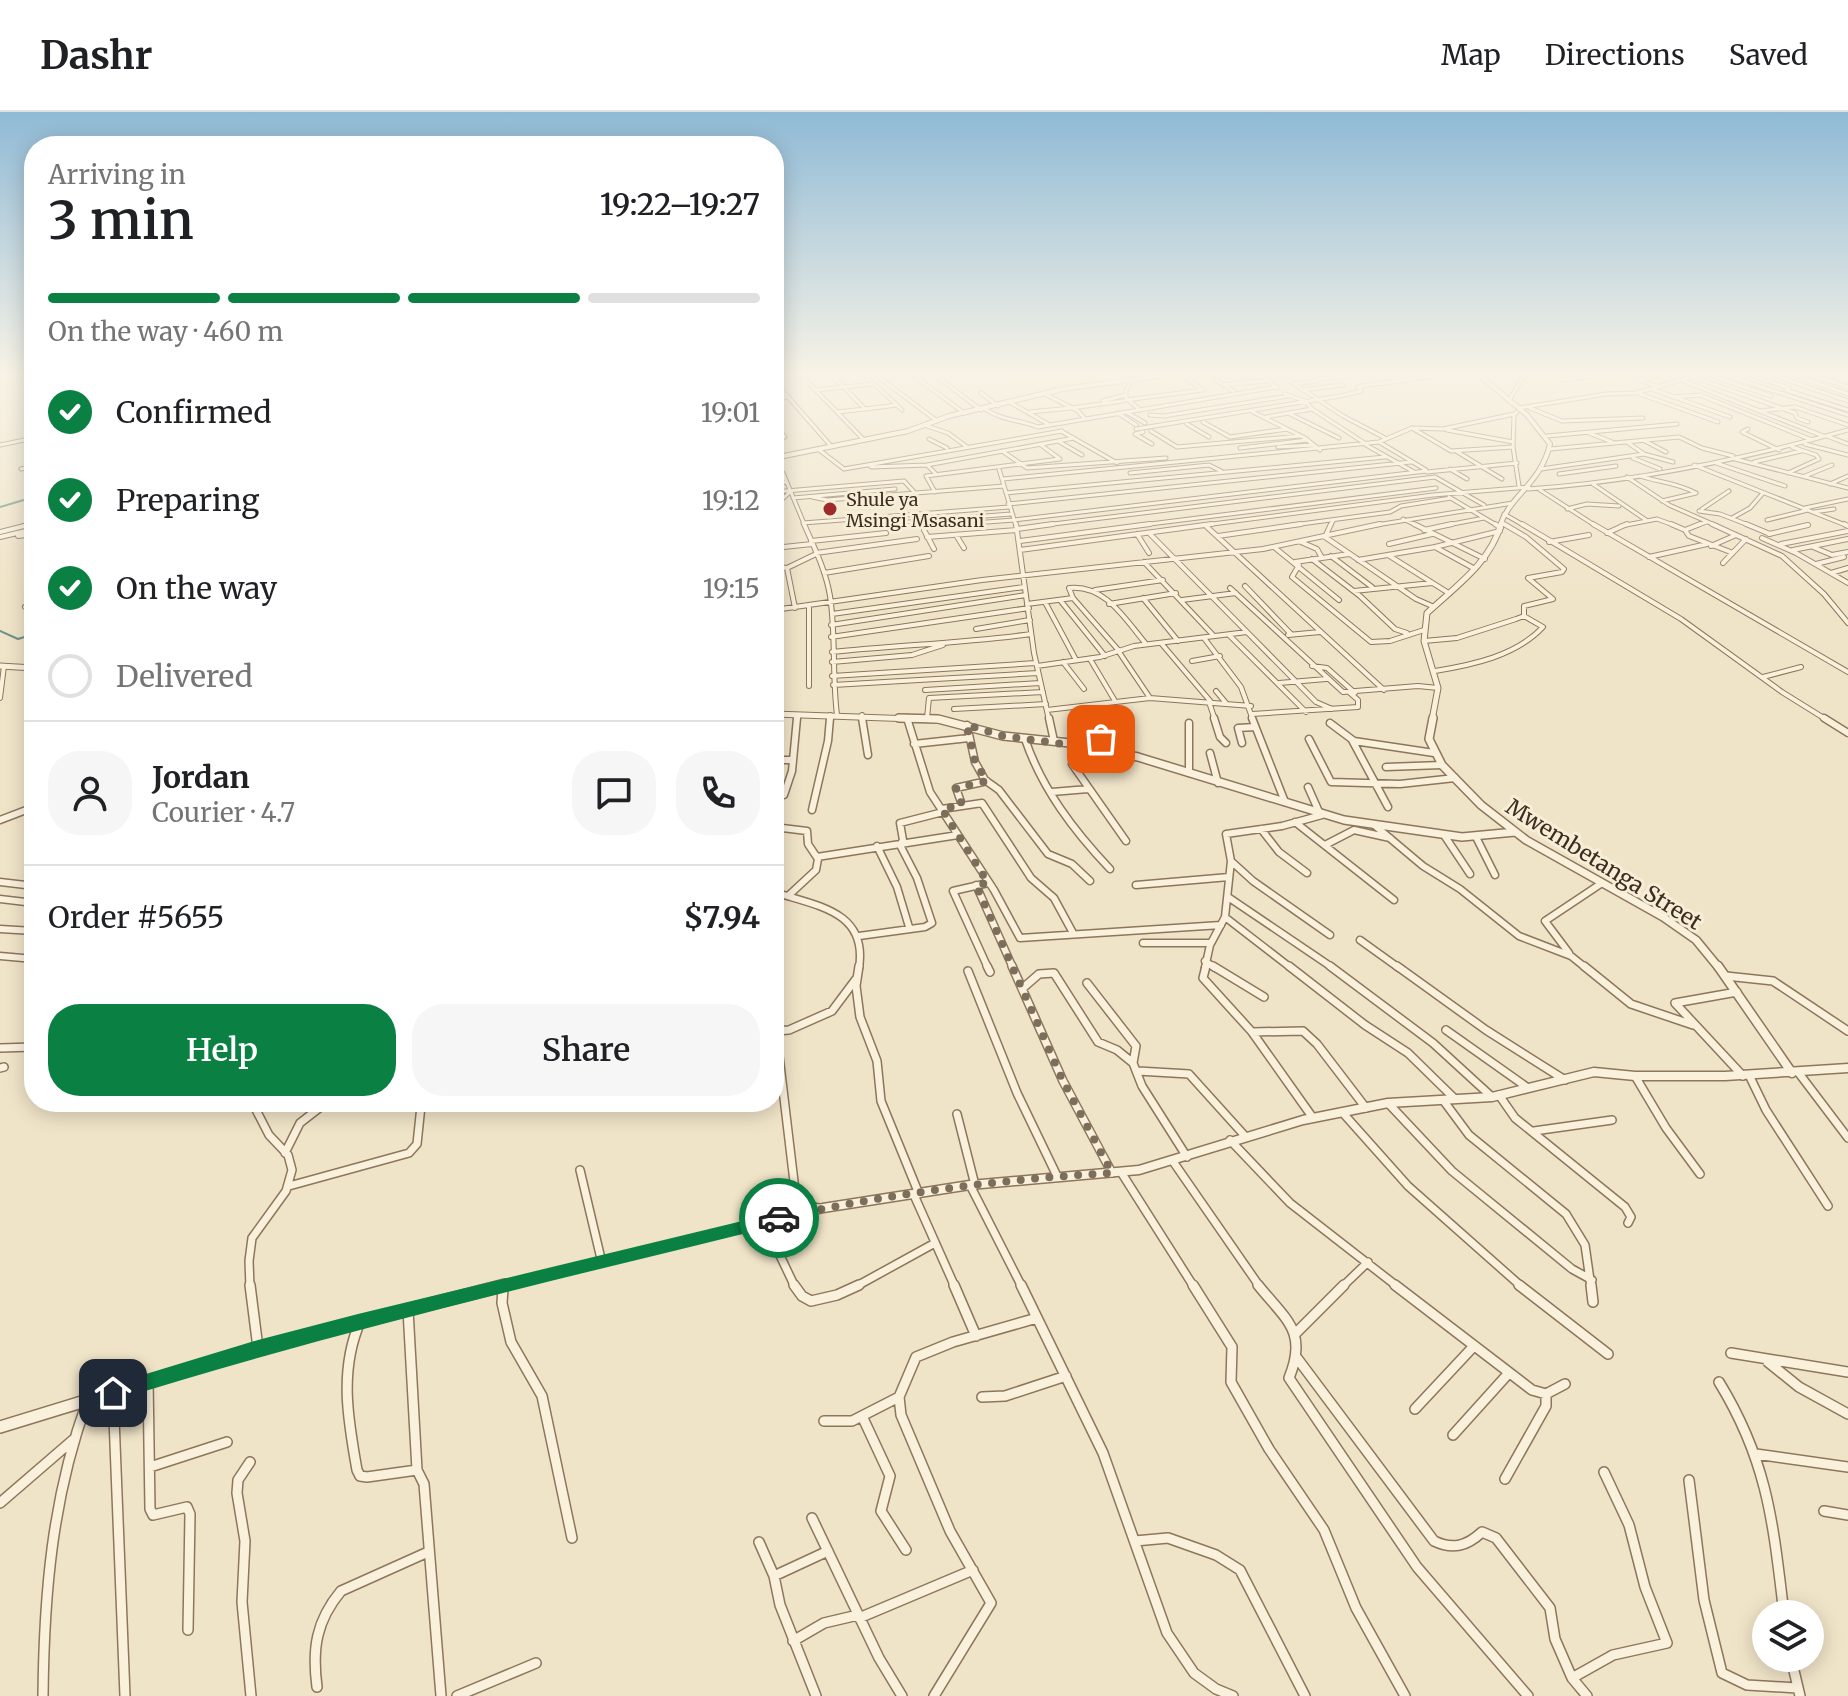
<!DOCTYPE html>
<meta charset="utf-8">
<style>
body{margin:0;font-family:Merriweather,serif;background:#f6f6f6;color:#202124;height:100vh;display:flex;flex-direction:column;font-size:30px;white-space:nowrap}
*{box-sizing:border-box;margin:0}
p{font-size:26px;color:#757577}
.icon{flex:none;width:44px;height:44px;fill:none;stroke:currentColor;stroke-width:2;stroke-linecap:round;stroke-linejoin:round}
.map{position:relative;flex:1;overflow:hidden}
.panel{position:absolute;left:24px;top:24px;width:760px;height:976px;display:flex;flex-direction:column;background:#fff;border-radius:32px;box-shadow:0 4px 20px #0003}
.panel>*{flex:none}
.fabs{position:absolute;left:1752px;top:1488px;display:grid;gap:16px}
.fabs a{display:grid;place-items:center;width:72px;height:72px;border-radius:50%;background:#fff;box-shadow:0 4px 20px #0003;font-size:40px}
.pin{position:absolute;display:grid;place-items:center;width:68px;height:68px;color:#fff;margin:-34px;border-radius:16px;box-shadow:0 4px 12px #0006}
.courier{position:absolute;display:grid;place-items:center;width:80px;height:80px;margin:-40px;border:6px solid #0b8043;border-radius:50%;background:#fff;color:#222;box-shadow:0 2px 10px #0007}
.overview em{font-style:normal;font-weight:600}
.overview div{display:flex;flex-direction:column-reverse}
.overview{display:flex;align-items:center;justify-content:space-between;height:136px;padding:0 24px}
h1{font-size:52px;font-weight:600;line-height:60px}
.bar{display:grid;grid-template-columns:repeat(4,1fr);gap:12px 8px;align-content:center;height:96px;padding:0 24px}
.bar i{height:10px;border-radius:6px;background:#e0e0e0}
.bar .current{background:#0b8043}
.bar p{grid-column:span 4}
.line{display:flex;align-items:center;gap:20px;padding:0 24px;border-top:2px solid #e0e0e0}
.line div{flex:1}
.round{display:grid;place-items:center;flex:none;width:84px;height:84px;border-radius:32px;background:#f6f6f6}
ol{padding:0 24px;list-style:none}
li{display:flex;align-items:center;gap:24px;height:88px}
li p{margin-inline-start:auto}
li .icon{padding:8px;border-radius:50%;background:#0b8043;color:#fff;stroke-width:4}
li:last-child{color:#757577}
li i{width:44px;height:44px;border:4px solid #e0e0e0;border-radius:50%}
.primary-button{display:flex;gap:16px;margin-top:auto;padding:16px 24px}
.primary-button a{flex:1;height:92px;border-radius:32px;background:#0b8043;color:#fff;font-size:32px;font-weight:600;line-height:92px;text-align:center}
.primary-button a+a{background:#f6f6f6;color:#202124}
header{display:flex;align-items:center;gap:48px;box-sizing:border-box;height:112px;padding:0 40px;background:#fff;border-bottom:2px solid #e0e0e0}
header strong{font-size:38px}
nav{display:flex;gap:44px;margin-inline-start:auto;font-size:28px}
.map>svg:first-child{display:block}
.lines{fill:none;stroke-linecap:round;stroke-linejoin:round}
.stream{stroke:#6f938a;stroke-width:2}
.minor-far4-casing{stroke:#8d765c;stroke-width:5}
.minor-far3-casing{stroke:#8d765c;stroke-width:6}
.minor-far2-casing{stroke:#8d765c;stroke-width:9}
.minor-far1-casing{stroke:#8d765c;stroke-width:10}
.minor-casing{stroke:#8d765c;stroke-width:12}
.tertiary-far4-casing{stroke:#8d765c;stroke-width:6}
.tertiary-far3-casing{stroke:#8d765c;stroke-width:7}
.tertiary-far2-casing{stroke:#8d765c;stroke-width:10}
.tertiary-far1-casing{stroke:#8d765c;stroke-width:11}
.tertiary-casing{stroke:#8d765c;stroke-width:14}
.minor-far4{stroke:#faf1dc;stroke-width:3}
.minor-far3{stroke:#faf1dc;stroke-width:4}
.minor-far2{stroke:#faf1dc;stroke-width:6}
.minor-far1{stroke:#faf1dc;stroke-width:7}
.minor{stroke:#faf1dc;stroke-width:9}
.tertiary-far4{stroke:#faf1dc;stroke-width:4}
.tertiary-far3{stroke:#faf1dc;stroke-width:5}
.tertiary-far2{stroke:#faf1dc;stroke-width:7}
.tertiary-far1{stroke:#faf1dc;stroke-width:8}
.tertiary{stroke:#faf1dc;stroke-width:11}
.route{fill:#0b8043}
.done{stroke:#7c6e5b;stroke-width:8;stroke-dasharray:0 14.4}
.poi-dot{fill:#9e2a2b;stroke:#f7eed8;stroke-width:3}
.labels{text-anchor:middle;dominant-baseline:central;stroke-width:6;stroke-linejoin:round;paint-order:stroke}
.far-poi-label{font-size:18px;fill:#3d2e20;stroke:#f7eed8;text-anchor:start}
.street-label{font-size:22px;fill:#3d2e20;stroke:#f7eed8}
</style>
<header>
<strong>Dashr</strong>
<nav><a>Map</a><a>Directions</a><a>Saved</a></nav>
</header>
<div class="map">
<svg width="1848" height="1584" viewBox="0 0 1848 1584">
<rect width="100%" height="100%" fill="#f0e4c8"/>
<g class="lines">
<path class="stream" d="M0,395l34,-10
M0,519l18,8 16,-5"/>
<defs>
<path id="minor-far4" d="M801,263l36,37 28,-3 -33,-34
M865,263l37,35
M876,263l61,46
M913,263l51,38
M935,263l46,35
M1217,263l-1,5 17,11
M1261,263l16,13
M1281,263l62,41 42,22
M1553,263l12,5 31,-5
M1637,263l2,5 21,7
M1708,263l63,21
M1725,263l123,40
M1750,263l39,13
M1773,263l75,26
M1794,263l54,19
M1812,263l36,12
M1829,263l19,5
M1524,264l16,-1
M937,265l19,-2
M1693,265l102,36 2,5 11,4
M1233,266l30,-2
M1133,267l-7,11v8l14,12
M1318,267l41,-4
M1639,268l20,-5
M1681,268l142,56
M774,269l57,65
M1294,272l23,-3 1,-3
M1223,273l44,-4
M1652,277l78,28
M815,278l59,-6
M1302,278l41,-5
M1786,278l62,20
M981,281l17,13
M1045,282l33,17 7,8
M1285,282l20,7 7,8 54,35
M1640,282l78,28
M1673,285l27,-2 112,45
M774,287l15,-2
M1126,288l77,-10 -21,-15
M1103,289l22,-6
M1509,289l15,-26
M1011,291l37,21
M1072,296l51,-7
M1519,296l87,-14 30,-1 62,-18
M1530,296l32,13 81,-3
M865,297l32,-4
M985,297c16,11 35,11 53,18l238,-40
M1759,299l36,-4 53,18
M837,300l26,27
M1030,300l41,-4
M1126,300l19,11
M1253,300l52,26 15,12
M1517,300l-3,3 -1,32 6,39
M1118,301l18,12
M1288,301l51,25
M1150,303l14,1 124,-20
M1266,305l46,-8
M1203,310l27,15 57,-8
M774,312l11,13
M1187,312l22,13
M927,314l21,7 19,14
M1412,316l39,23 62,-4
M1136,317l204,-33 21,-5 -3,-4 4,-1 80,-11
M1748,317l-6,3 37,18
M1447,318l66,12
M1061,319l56,32
M1151,319l26,16 123,-11
M1143,320l-8,2 17,10
M1589,321l23,9
M1547,324l130,-12
M1827,324l21,8
M929,327l18,9
M1643,328l23,12
M1058,329l24,14
M1805,332l43,11
M0,333l34,-7
M1041,333l19,14
M1366,333l48,27
M1278,335l36,-2
M1240,336l67,-8
M818,337l26,20 218,-38
M1550,337l129,-12 23,11 31,8
M1002,339l25,17 139,-10
M1456,339l46,28
M1644,342l29,8
M1633,346l27,11
M1735,347l113,29
M774,349l9,12 22,53
M1754,350l47,-11
M1716,351l69,23
M1694,353l154,61
M871,355l56,-2
M21,357l13,-3
M999,357l17,57
M1450,357l17,10
M1541,357l103,-15 -17,-12
M1426,358l-47,-28 33,-14 31,1 71,-15
M1427,360l90,-9
M1130,361l79,-8 12,6
M1788,361l31,-14 -3,-4 -24,-8
M936,362l-9,-9 147,-27
M1559,362l57,-8
M1640,364c21,7 35,6 56,17l-34,8
M1805,364l27,-11
M1435,365l49,28
M1627,365l42,28 48,21
M1003,367l376,-37
M774,371l12,-1
M1593,372l53,36
M1830,372l18,-8
M1528,377c108,-7 216,-30 320,-59
M1540,378l56,36
M774,380l130,-11 11,12
M935,380l-9,-16 134,-17
M1006,381l379,-36
M812,385l15,3 177,-14
M1449,385l49,29
M793,386l102,-9
M1008,392l403,-42
M774,395l16,-15
M1805,396l43,-9
M30,397l4,-1
M1567,397l20,-5 32,2
M1702,397l27,-18
M1699,399l21,3 31,12
M1814,400l20,-3
M1504,402l21,12
M1732,406l18,-10 13,-15
M1403,407l15,7
M1767,408l41,-10
M803,411l206,-16
M883,412l128,-10
M1503,412l4,2
M24,414l10,-2
M933,414l81,-6 412,-49
M1037,414l398,-49
M1134,414l302,-38
M1197,414l236,-31 96,-8
M1286,414l104,-14 11,-6 50,-8
M1330,414l3,-5
M1370,414l143,-23
M1442,414l42,-8
M1621,414l36,-7 19,7
M1695,414l12,-4
M1802,414l6,-1"/>
<path id="minor-far3" d="M804,412c10,23 22,47 26,72 6,39 2,79 7,119
M1016,412l18,129 15,67
M1331,412l-6,13 91,62 16,7
M1414,412l71,35
M1495,412l6,4
M1522,412l159,95 101,73 45,28
M1593,412l255,148
M1671,412l14,6 15,-6
M1712,412l70,32 42,38 24,29
M1746,412l24,10
M1844,412l4,2
M1207,415l177,163
M1017,417l36,-5
M1424,418l28,-6
M1685,418l4,6 44,17
M0,420l32,-8
M1607,421l20,-9
M1137,422l12,19
M1769,422l39,-9
M956,423l8,13
M18,424l16,-2
M1218,424l83,-12
M0,425l34,-8
M927,425l90,-7
M1762,426l34,15 52,30
M811,429l75,-8
M1020,429l130,-17
M1301,430l16,7 5,9
M1549,430l40,-7
M1389,432l43,-10
M1781,432l67,-13
M1711,434l25,-11
M1274,435l65,53
M1435,435l40,22
M1813,435l19,8 16,-3
M774,436l38,-4
M934,437l-10,-19 2,-3 32,-3
M1020,438l192,-26
M1793,438l55,-11
M816,441l101,-14
M1388,443l59,37
M1331,444l41,31
M1649,445l58,-13
M774,446l4,9 9,1
M1312,447l48,37 35,33 12,4
M1358,448l77,-13 65,-16
M1144,450l70,74
M1295,450l54,-8
M1723,451l23,-24
M1816,452l28,-7
M1299,453l-7,12 79,65 19,-1 34,-11
M824,461l105,-17
M1831,461l17,-5
M1245,474l46,48
M1230,476l113,104 75,-6 20,2
M1095,478l68,-10
M1354,479l78,-8
M1143,486l35,43
M1060,488l45,56
M1182,488l54,-7
M1045,490l31,58
M1027,492l46,-6
M1109,492l67,-11
M809,494v80
M25,495l9,-1
M795,496l-8,-40 29,-14
M774,498l208,-30 281,-31 117,-25
M832,502l192,-27
M831,513l195,-30
M976,517l54,-9
M1247,520l69,70 16,7
M1229,523l77,77
M1288,523l32,-3
M831,525l198,-29
M1204,526l37,49 12,33
M1424,529l33,-3 59,-19 8,-3v-10l29,-7 -25,-21 34,-6 2,-3 -38,-32 -22,-13
M1161,531l50,59
M832,540c67,-7 133,-9 199,-18
M1119,540l31,46
M1120,540l-47,-54 -4,-10c36,-4 56,31 77,56
M1090,547l25,42
M1192,549l28,-5
M832,550l80,-7 31,-10
M1063,550l21,27
M1037,554l63,-9 34,-11 113,-14 -97,-98
M1312,554l15,2 28,25
M1435,559c37,-6 81,-15 108,-44l-19,-11
M832,564l204,-13
M1763,565l38,-10
M1279,571l47,-4
M833,573l205,-12
M925,578l115,-7
M1216,579l10,12
M0,586l4,-32
M1209,590l6,18
M1096,593l3,15
M954,597l92,-5
M1047,598l103,-12 101,8
M776,602l2,-65
M1252,602l106,-7v-7l-8,-7
M862,603l1,5
M927,606l2,-20 114,-6
M797,608v-5
M830,608v-5"/>
<path id="minor-far2" d="M862,606l6,37
M907,606l23,74 64,98 26,48 201,-13
M1049,606l5,23
M1099,606l2,31
M1214,606l6,19 6,6
M1252,606l33,84
M1824,606l24,15
M1189,611v50
M1330,611l24,18 80,12
M967,613l8,37 10,18 14,10 49,64 24,10 18,17
M1025,627c17,50 49,92 85,130
M1309,627l22,43 69,2 55,-6
M1352,628l36,67
M1242,631l-4,-15 17,-1
M914,632l55,-6
M1210,641l8,30
M774,648h19
M1072,652l54,77
M1386,655l56,-2
M1308,675l12,27
M1052,680l36,-3
M784,683l8,-24 5,-53
M962,693l-6,-17 31,-7
M942,697l40,-6 49,75 23,20 19,35
M812,698l16,-69 2,-23
M0,708l34,-13
M1295,710l99,78
M1373,712l50,42 37,23 59,47 52,20 15,12
M774,715l33,4 1,13 10,15 -2,11 -28,26
M1261,717l18,23 28,21
M1444,723l26,39
M1476,725l19,38
M1325,733l29,-15 36,8
M877,734l20,41 12,40
M817,745l141,-22
M1231,749l22,20 77,54
M0,770l34,4
M988,771l-35,8 35,77
M976,773l37,83
M1136,773l93,-8
M774,780c43,14 94,19 85,76
M1228,785l105,71
M0,787l34,4
M1225,805l66,51
M0,817l34,2
M859,824l66,-9 7,-4 -15,-45 -17,-33 3,-5 -3,-17 43,-11
M1360,828l39,28
M1143,831h68
M1569,841l-24,-32 57,-38
M0,844l34,3
M1205,849l10,7
M1205,856l5,-23 15,-28 6,-56 -5,-27 56,-8 40,-11"/>
<path id="minor-far1" d="M859,854l-3,20 4,31 17,44 4,40 38,93
M987,854l3,6
M1012,854l51,115 49,92
M1206,854l-3,12 49,54 61,86
M1213,854l51,31
M1289,854l76,59 43,28 47,46
M1330,854l103,77 59,54
M1397,854l89,64 79,50
M1584,854l47,38 62,21
M968,859l49,122 40,83
M1726,864l47,5 75,50
M1087,871l49,63 -3,17
M774,874l4,12 -2,33 19,159 12,16 12,2
M1023,876l16,-14 15,-1 44,69 19,8 16,13 9,23 45,71
M1737,880l-62,11 68,73
M1446,918l82,58
M776,919l13,-1 43,-19 24,-32
M1252,920l51,-1 14,13 49,64
M0,936l34,-1
M0,956l4,-1
M1138,959l51,3 56,62
M1798,960l50,66
M1749,963l17,35 62,96
M1635,964l31,52 34,46
M1499,983l16,23 110,89 6,10 -3,6
M1443,988l26,35 97,79 19,31 6,42
M1388,991l64,68 120,98 20,11
M1342,1000l66,74 114,101
M957,1002l18,71
M1534,1019l78,-11
M1230,1028l60,63 108,84
M285,1041l15,-30 27,-21
M1172,1048l88,127
M580,1058l22,93
M1121,1060l73,115
M970,1073l52,102
M289,1074l120,-33 8,-9 4,-38 10,-4
M914,1083l41,92
M770,1109l5,24 20,42
M250,1175l-1,-26 3,-23 34,-47 6,-21 -4,-15 -19,-20 -17,-33
M855,1175l80,-44
M1342,1175l26,-25"/>
<path id="minor" d="M250,1173l8,63
M794,1173l8,11 9,5 26,-6 22,-10
M954,1173l22,51
M1021,1173l82,168 64,180 27,40 22,16 17,7
M1193,1173l39,62 -1,35 38,67 55,81 32,78 49,88
M1258,1173c28,35 50,46 31,93l128,189 111,129
M1395,1173l137,105 14,4 19,-10
M1519,1173l89,69
M1591,1173l2,17
M503,1176l-1,15 9,39 31,54 30,142
M408,1198l9,160
M360,1210c-21,48 -12,98 -3,148l3,6 7,1 50,-7 7,14 17,212
M1296,1221l48,-48
M1731,1241l117,19
M1297,1246l137,183c19,9 33,5 48,-9l14,6 54,70 5,31 17,39 41,-23 54,-12 -22,-56 -16,-62 -25,-53
M1768,1250l31,25 49,27
M148,1269l2,128 3,6 34,-8 3,7 -2,116
M1719,1270c49,80 54,141 65,232
M113,1281l12,303
M982,1285l23,-1 61,-20
M1415,1297l58,-62
M862,1304l28,60 -9,35 25,39
M824,1309h28l47,-24
M1453,1323l55,-61
M1756,1342l92,13
M250,1350l-12,18 -1,13 8,48 -3,61 9,94
M150,1355l77,-25
M1505,1367l41,-73v-12
M1689,1368l15,120 18,73 25,12 50,3
M0,1391l73,-63
M1824,1399l24,4
M812,1406l67,140 23,38
M1135,1429l33,-3 48,17 24,15 65,126
M759,1430l15,34 54,-25
M774,1464l6,29 36,91
M859,1506l114,-48
M793,1529l31,-18 34,-8
M1791,1546l9,38
M1572,1566l15,18
M317,1575c-5,-38 -1,-66 24,-96l87,-39
M43,1584c1,-101 9,-198 44,-294
M457,1584l79,-33
M934,1584l57,-93 -41,-72 -49,-116 -2,-18 17,-40 37,-15 84,-24"/>
<path id="tertiary-far4" d="M1479,263l48,40 23,29c-9,40 -41,52 -50,82
M774,346l134,-27 41,-15 114,-27 105,-14"/>
<path id="tertiary-far3" d="M0,554l34,2
M774,602l167,6
M1432,608l6,-32 -14,-47 3,-28c29,-27 63,-50 74,-89"/>
<path id="tertiary-far2" d="M899,606l39,1 65,17 67,7 68,14 206,63 118,17 53,-5
M1433,606l-4,21 13,26 39,40 45,35 137,77 33,23 23,28"/>
<path id="tertiary-far1" d="M1718,854l74,107
M497,1175l326,-79 147,-23 169,-15 164,-50 85,-17 104,-6 102,-25 41,4h90l123,-8"/>
<path id="tertiary" d="M0,1315l258,-79 247,-63"/>
</defs>
<use href="#minor-far4" class="minor-far4-casing"/>
<use href="#minor-far3" class="minor-far3-casing"/>
<use href="#minor-far2" class="minor-far2-casing"/>
<use href="#minor-far1" class="minor-far1-casing"/>
<use href="#minor" class="minor-casing"/>
<use href="#tertiary-far4" class="tertiary-far4-casing"/>
<use href="#tertiary-far3" class="tertiary-far3-casing"/>
<use href="#tertiary-far2" class="tertiary-far2-casing"/>
<use href="#tertiary-far1" class="tertiary-far1-casing"/>
<use href="#tertiary" class="tertiary-casing"/>
<use href="#minor-far4" class="minor-far4"/>
<use href="#minor-far3" class="minor-far3"/>
<use href="#minor-far2" class="minor-far2"/>
<use href="#minor-far1" class="minor-far1"/>
<use href="#minor" class="minor"/>
<use href="#tertiary-far4" class="tertiary-far4"/>
<use href="#tertiary-far3" class="tertiary-far3"/>
<use href="#tertiary-far2" class="tertiary-far2"/>
<use href="#tertiary-far1" class="tertiary-far1"/>
<use href="#tertiary" class="tertiary"/>
</g>
<linearGradient id="sky" x2="0" y2="1"><stop stop-color="#8fbad6"/><stop offset="0.54" stop-color="#f8f3e6"/><stop offset="1" stop-color="#f8f3e6" stop-opacity="0"/></linearGradient>
<rect width="1848" height="485" fill="url(#sky)"/>
<path class="route" d="M779,1100l9,6 -9,7c-223,55 -446,107 -666,176l-6,-2 -3,-6 3,-6 6,-3 145,-44 100,-26z"/>
<g class="lines">
<path class="done" d="M779,1106c109,-24 222,-39 333,-45l-49,-92 -87,-196 12,-2 -46,-74 20,-4 -6,-17 31,-7 -12,-19 -8,-37 36,11 98,13v-10"/>
</g>
<circle class="poi-dot" cx="830" cy="397" r="8"/>
<g class="labels">
<g class="far-poi-label">
<text x="846" y="387">Shule ya<tspan x="846" dy="21">Msingi Msasani</tspan></text>
</g>
<g class="street-label">
<text transform="translate(1604 752) rotate(32)">Mwembetanga Street</text>
</g>
</g>
</svg>
<div class="fabs">
<a><svg class="icon" aria-label="layers" viewBox="0 0 24 24"><path d="M12 4l9 5-9 5-9-5zM3 14l9 5 9-5"/></svg></a>
</div>
<div class="pin" style="left:1101px;top:627px;background:#ea580c"><svg class="icon" aria-label="bag" viewBox="0 0 24 24"><path d="M5 8h14l-1 12H6zM9 8a3 3 0 0 1 6 0"/></svg></div>
<div class="pin" style="left:113px;top:1281px;background:#1f2937"><svg class="icon" aria-label="home" viewBox="0 0 24 24"><path d="M3 11l9-7 9 7M6 9v11h12V9"/></svg></div>
<div class="courier" style="left:779px;top:1106px"><svg class="icon" aria-label="car" viewBox="0 0 24 24"><path d="M5 17H2v-5l4-1 3-4h7l3 4 3 1v5h-3M9 17h6M6 11h13"/><circle cx="7" cy="17" r="2"/><circle cx="17" cy="17" r="2"/></svg></div>
<section class="panel">
<div class="overview"><div><h1>3 min</h1><p>Arriving in</p></div><em>19:22–19:27</em></div>
<div class="bar"><i class="current"></i><i class="current"></i><i class="current"></i><i></i><p>On the way · 460 m</p></div>
<ol>
<li><svg class="icon" aria-label="check" viewBox="0 0 24 24"><path d="M5 12l5 5 9-10"/></svg>Confirmed<p>19:01</p></li>
<li><svg class="icon" aria-label="check" viewBox="0 0 24 24"><path d="M5 12l5 5 9-10"/></svg>Preparing<p>19:12</p></li>
<li><svg class="icon" aria-label="check" viewBox="0 0 24 24"><path d="M5 12l5 5 9-10"/></svg>On the way<p>19:15</p></li>
<li><i></i>Delivered</li>
</ol>
<div class="line" style="height:144px"><a class="round"><svg class="icon" aria-label="person" viewBox="0 0 24 24"><circle cx="12" cy="8" r="4"/><path d="M4 21q1-7 8-7t8 7"/></svg></a><div><b>Jordan</b><p>Courier · 4.7</p></div><a class="round"><svg class="icon" aria-label="chat" viewBox="0 0 24 24"><path d="M4 5h16v11H9l-5 4z"/></svg></a><a class="round"><svg class="icon" aria-label="phone" viewBox="0 0 24 24"><path d="M5 4h4l2 5-3 2q2 4 5 5l2-3 5 2v4C11 20 4 13 5 4z"/></svg></a></div>
<div class="line" style="height:104px"><div>Order #5655</div><b>$7.94</b></div>
<div class="primary-button"><a>Help</a><a>Share</a></div>
</section>
</div>
